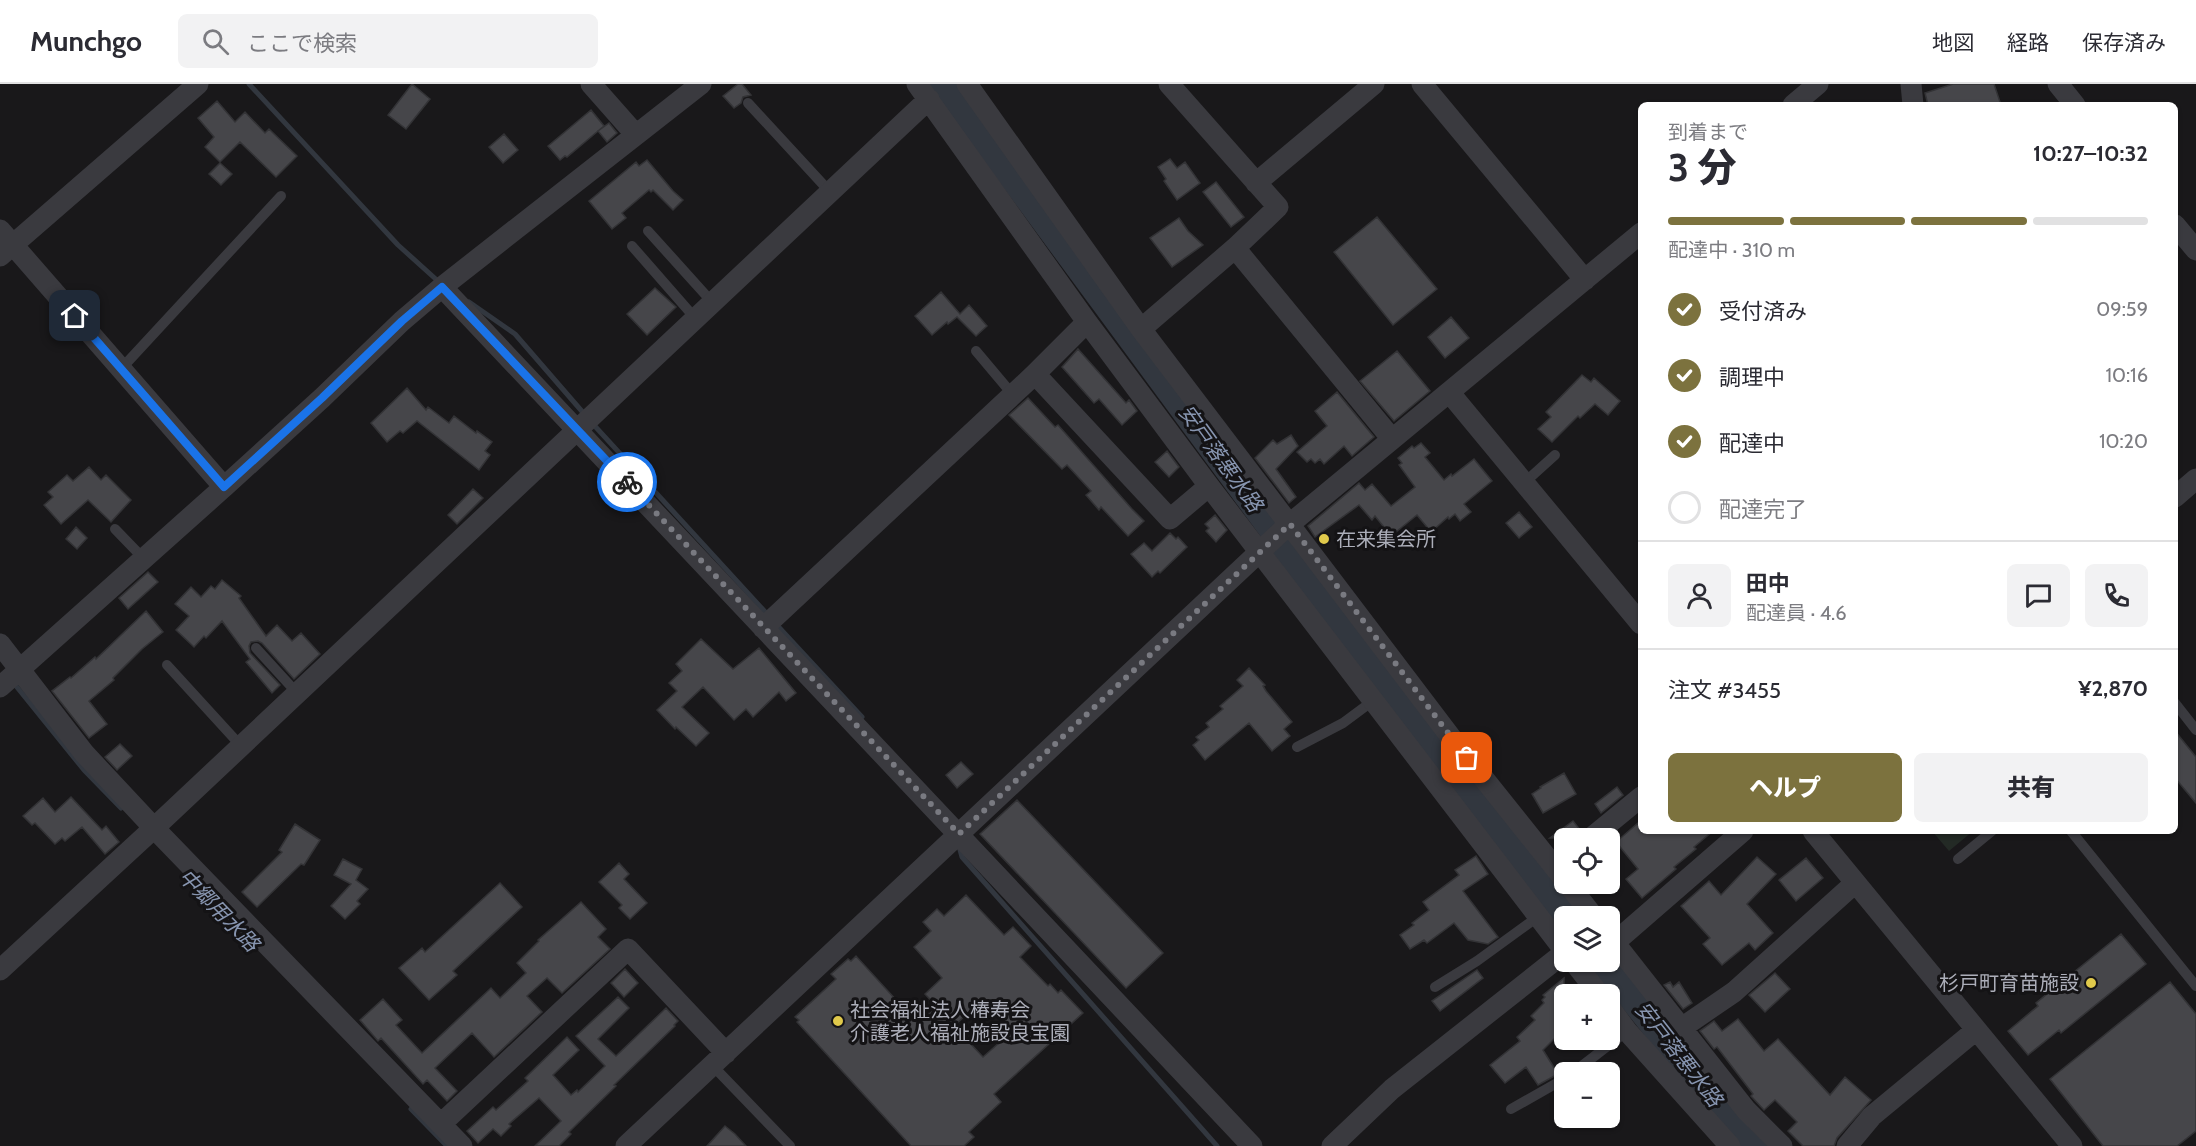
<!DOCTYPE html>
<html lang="ja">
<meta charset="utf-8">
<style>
body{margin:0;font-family:Cabin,"Noto Sans JP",sans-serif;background:#f2f2f3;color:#2b2b33;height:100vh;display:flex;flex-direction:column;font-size:22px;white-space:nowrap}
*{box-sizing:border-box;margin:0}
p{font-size:20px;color:#7c7c81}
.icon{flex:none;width:33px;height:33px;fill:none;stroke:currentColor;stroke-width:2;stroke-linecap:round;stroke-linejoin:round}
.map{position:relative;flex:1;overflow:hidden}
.side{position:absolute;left:1638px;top:18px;width:540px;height:732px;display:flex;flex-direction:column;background:#fff;border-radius:9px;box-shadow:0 2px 4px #0004}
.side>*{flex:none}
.buttons{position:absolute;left:1554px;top:744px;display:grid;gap:12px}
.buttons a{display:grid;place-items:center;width:66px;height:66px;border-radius:9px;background:#fff;box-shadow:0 2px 4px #0004;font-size:30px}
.pin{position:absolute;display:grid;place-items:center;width:51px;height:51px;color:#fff;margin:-26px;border-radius:12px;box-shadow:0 3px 9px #0006}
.courier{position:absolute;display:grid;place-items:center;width:60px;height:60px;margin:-30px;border:4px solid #1a73e8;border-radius:50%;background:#fff;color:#222;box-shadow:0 2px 8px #0007}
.headline em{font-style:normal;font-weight:800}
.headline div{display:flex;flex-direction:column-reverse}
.headline{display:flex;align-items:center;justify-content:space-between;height:102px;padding:0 30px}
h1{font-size:39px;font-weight:800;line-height:45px}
.bar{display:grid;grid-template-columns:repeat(4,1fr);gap:9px 6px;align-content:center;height:72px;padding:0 30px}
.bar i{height:8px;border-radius:4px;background:#e1e1e2}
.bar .on{background:#7c723e}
.bar p{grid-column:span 4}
.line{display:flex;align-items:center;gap:15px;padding:0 30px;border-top:2px solid #e1e1e2}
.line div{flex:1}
.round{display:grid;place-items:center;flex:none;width:63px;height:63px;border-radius:9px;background:#f2f2f3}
ol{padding:0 30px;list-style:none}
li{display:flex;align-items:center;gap:18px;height:66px}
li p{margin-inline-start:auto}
li .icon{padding:6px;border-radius:50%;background:#7c723e;color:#fff;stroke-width:4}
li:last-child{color:#7c7c81}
li i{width:33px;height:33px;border:3px solid #e1e1e2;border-radius:50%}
.action{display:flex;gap:12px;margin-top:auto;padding:12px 30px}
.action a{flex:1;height:69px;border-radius:9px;background:#7c723e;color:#fff;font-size:24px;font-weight:800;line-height:69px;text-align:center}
.action a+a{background:#f2f2f3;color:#2b2b33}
header{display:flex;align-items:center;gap:36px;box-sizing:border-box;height:84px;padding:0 30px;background:#fff;border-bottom:2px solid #e1e1e2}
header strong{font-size:28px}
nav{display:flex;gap:33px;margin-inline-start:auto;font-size:21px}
.search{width:420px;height:54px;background:#f2f2f3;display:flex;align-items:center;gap:15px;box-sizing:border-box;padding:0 21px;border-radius:9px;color:#7c7c81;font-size:22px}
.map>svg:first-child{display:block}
.green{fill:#232a25}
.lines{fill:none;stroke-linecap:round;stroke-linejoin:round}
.stream{stroke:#32373f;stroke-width:5}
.river{stroke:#32373f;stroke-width:30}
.building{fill:#46464a;stroke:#333336;stroke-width:1.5;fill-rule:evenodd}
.service{stroke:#3a3a3f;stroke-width:10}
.minor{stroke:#3a3a3f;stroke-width:21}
.done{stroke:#797a81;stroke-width:6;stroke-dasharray:0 10.8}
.route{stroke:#1a73e8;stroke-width:8}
.poi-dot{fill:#e0c94b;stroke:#141315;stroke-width:2}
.labels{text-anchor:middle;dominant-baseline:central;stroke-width:6;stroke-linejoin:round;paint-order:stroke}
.poi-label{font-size:20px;fill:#acaeb9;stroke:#141315;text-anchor:start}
.water-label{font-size:21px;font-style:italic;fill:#8795b0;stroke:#141315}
</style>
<header>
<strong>Munchgo</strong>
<div class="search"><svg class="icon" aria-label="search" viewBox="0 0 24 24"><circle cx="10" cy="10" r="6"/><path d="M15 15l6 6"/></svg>ここで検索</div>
<nav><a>地図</a><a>経路</a><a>保存済み</a></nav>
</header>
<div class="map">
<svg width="2196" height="1062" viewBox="0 0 2196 1062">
<rect width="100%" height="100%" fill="#19181a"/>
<path class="green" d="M1932,747h41l-24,20z"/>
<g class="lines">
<path class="stream" d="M249,0l149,161 41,37
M469,218l46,32 71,82
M592,339l176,192
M774,538l88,95
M12,597l72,89 37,38
M959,762l3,11 255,289
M411,1025l36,37"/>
<path class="river" d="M941,0l34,40 461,625 133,167
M1605,878l147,184"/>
</g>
<path class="building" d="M412,0l18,15 -24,30 -18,-14z
M738,0h4l9,11 -8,2 -2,6 -7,5 -11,-12z
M1953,0h41l7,21h-73l-3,-12z
M217,17l18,21 10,-10 20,21 4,-4 28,27 -21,21 -36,-35 -20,20 -15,-15 9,-10 -16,-19z
M591,26l13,16 -37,31 -2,-1 -5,4 -12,-14z
M609,39l8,10 -10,9 -9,-11z
M504,50l14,16 -15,13 -14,-16z
M1170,75l7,9 8,-6 15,21 -23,17 -13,-19 2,-2 -8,-12z
M647,76l26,31 10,9 -10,10 -20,-20 -2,2 -2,-2 -27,23 4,5 -14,11 -23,-28 47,-39 3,4z
M220,79l12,11 -11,11 -12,-11z
M1216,98l28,35 -13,10 -28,-35z
M1377,133l60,72 -44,36 -59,-73z
M1179,134l9,13 15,14 -31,22 -22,-29z
M655,204l21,19 -29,28 -20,-21z
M941,208l19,22 9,-9 18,21 -11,10 -19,-19 -9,7 -1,-2 -15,13 -17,-19z
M1451,233l18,21 -24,20 -17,-21z
M1078,265l48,54 3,-3 8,11 -15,14 -23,-26 -5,4 -32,-36z
M1397,267l33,40 -36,30 -34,-40z
M1582,291l9,7 3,-4 26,23 -12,14 -13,-11 -15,14 -2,-2 -26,26 -14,-13 13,-12 -5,-5z
M407,304l19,22 2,-3 21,16 5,-7 22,17 1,-2 15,11 -7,9 5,4 -11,15 -62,-49 -14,12 -3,-2 -13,11 -16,-19z
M1337,308l37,45 -22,19 -8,-10 -20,18 -4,-5 -5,4 -4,-4 -4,3 -10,-10 30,-26 -12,-15z
M1028,314l27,29 3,-2 74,84 12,12 -16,15 -27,-29 -2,3 -13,-15 5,-4 -24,-26 -5,4 -53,-54z
M1291,351l7,11 -22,23 20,28 -7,6 -34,-45 18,-18 4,4z
M1421,359l9,10 -5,4 19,23 7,-6 1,2 22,-17 18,22 -28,23 7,8 -11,9 -5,-7 -6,5 -1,-2 -17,15 -14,-17 -26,21 -16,-20 -3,4 -13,-15 -44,32 -7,-11 51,-43 6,7 7,-6 19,22 24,-19 -16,-22 3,-2 -4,-5 14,-12 2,2z
M1167,367l12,16 -10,10 -14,-15z
M89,383l12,13 5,-5 25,25 -20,22 -23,-22 -27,24 -17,-19 9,-8 -5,-5 19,-17 6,6z
M473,405l10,9 -26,26 -9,-9z
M1519,428l13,15 -13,11 -13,-15z
M1215,431l12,15 -11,12 -10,-11 3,-3 -4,-4z
M76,443l11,11 -10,11 -11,-10z
M1170,449l6,6 2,-2 9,10 -27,26 -2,-2 -6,6 -21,-23 13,-11 8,8z
M148,488l10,10 -30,27 -9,-11z
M222,496l19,16 -2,2 27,38 11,-11 15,16 9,-8 19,21 -26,25 -32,-36 -4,-2 -7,1 -2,4 1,7 30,32 -8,8 -26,-31 4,-3 -28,-38 -16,17 -2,-2 -10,11 -18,-17 13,-14 -14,-12 16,-17 10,10 10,-11 4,3z
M146,527l17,21 -21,17 -29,29 1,2 -25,21 18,23 -18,14 -37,-47 18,-14 1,1 24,-21 1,2z
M701,555l32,30 26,-21 37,45 -10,8 -7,-9 -26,25 -7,-8 -12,11 -31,-33 -21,20 27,26 -13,13 -20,-19 -1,2 -18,-19 20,-19 -8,-8 13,-12 -6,-7z
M1249,584l16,17 -2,1 3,5 26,31 -8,7 6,7 -18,15 -23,-28 -44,37 -12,-15 6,-5 -3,-3 13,-10 -3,-4 17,-14 -3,-3 23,-20 -6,-6z
M2175,647l21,26v46l-21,-25z
M120,660l12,12 -15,14 -12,-13z
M961,678l12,12 -16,14 -11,-13z
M1564,689l12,21 -33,19 -11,-19 9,-6 -1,-1z
M1617,703l6,8 -22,18 -6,-9z
M71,713l31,33 4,-4 13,16 -14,12 -23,-27 -17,14 -3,-3 -7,6 -20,-21 -3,2 -9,-9 20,-18 12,14z
M1017,716l146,153 -37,35 -146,-154z
M1573,737l8,10 -3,7h-28z
M1638,739l3,8h72l-19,16 2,2 -22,18 2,2 -34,29 -16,-19 12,-10 -22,-27z
M295,740l25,16 -16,25 -3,-1 -44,43 -15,-15 40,-40 -3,-2z
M1476,772l12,18 -25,17 35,46 -10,7 -20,-4 -14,-17 -27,20 -3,-3 -14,9 -10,-14 14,-10 -2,-2 17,-13 -6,-8 36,-27 -4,-5z
M1757,773l19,17 -29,30 26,29 -18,17 -6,-7 -27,22 -19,-21 7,-6 -29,-32 28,-25 12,14z
M1806,774l17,20 -27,23 -17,-21z
M343,775l19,10 -6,11 12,9 -11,12 3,3 -15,15 -14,-13 20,-22 -17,-9z
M619,779l10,11 -5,5 23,24 -17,16 -11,-11 3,-3 -23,-23z
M500,799l22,24 -69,64 4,4 -28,25 -30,-32 23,-20 3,4z
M966,811l38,40 9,-8 18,19 -11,11 28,29 2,-2 8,9 3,-3 22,23 -89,81 7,8 -32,30 5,5 -10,9h-53l-114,-124 2,-2 -4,-3 41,-38 -5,-5 17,-15 3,2 5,-5 62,68 19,-17 -12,-13 17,-16 -28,-31 17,-16 -8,-9 14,-13 7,7zM984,914l21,21 -6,6 9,10 -25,22 -29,-31z
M581,818l25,27 -8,8 12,12 -48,44 -15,-15 -20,18 15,16 -48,45 -22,-24 -37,35 22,23 -10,10 -20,-21 -4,4 -42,-46 -3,3 -18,-21 23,-21 19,21 -6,5 26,28 69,-65 9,10 26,-25 -9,-10 22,-22 -1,-1z
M2121,850l25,30 -85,69 -2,-3 -31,25 -20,-24 30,-25 -2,-3z
M625,885l13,14 -14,14 -13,-14z
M1477,886l6,8 -43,33 -8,-10z
M1775,889l15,16 -25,23 -16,-17z
M1564,894v51l-21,21 15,24 -20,11 -12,-18 -21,16 -15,-18 30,-24 -3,-4 18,-17 -4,-4 13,-13 -2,-3 3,-3 -2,-2z
M1670,898l3,5 6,-5 13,21 -9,6 -19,-24z
M2170,898l26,32v117l-19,15h-74l-53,-67z
M618,913l11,11 -31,31 18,17 50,-48 12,13 -4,4 1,1 -61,59 2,1 -47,46 2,2 -12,12h-24l26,-25 -22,-23 -30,26 2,2 -10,10 -8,-7 -15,14 -11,-12 26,-24 3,3 32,-29 -3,-3 42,-41 12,13 -26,25 18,20 6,-5 1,2 27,-26 -29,-30z
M1738,935l26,32 14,-12 52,56 15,-18 26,23 -34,38 -3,8h-31l-15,-15 9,-9 -22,-22 -11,10 -13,-14 2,-2 -36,-47 -3,2 -14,-18 14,-10 8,10z
M725,1042l10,8 11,12h-39z"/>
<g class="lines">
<path class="service" d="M748,19l82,89
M648,147l64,71
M632,162l63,72
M976,267l37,44
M121,285l160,-173
M1524,399l31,-28
M115,445l29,30
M256,564l41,45
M167,581l74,81
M2175,619l21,27
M1297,663l46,-24 31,-23
M2071,747l125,155
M1958,775l34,-28
M1435,903l42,-26 62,-45
M712,981l78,81
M1574,988l53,-41
M1511,1025l53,-30"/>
<path class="minor" d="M591,0l45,51
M917,0l170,238 122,164 355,464
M967,0l174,245
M1169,0l109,123 -43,41 -94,81 312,411 111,139
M1422,0l163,196
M1911,0l2,21
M2058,0l17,21
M1793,21l25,-21
M1256,99l118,-99
M2175,141l21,25
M0,146l224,257 -224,200
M1235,164l157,191
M0,172l198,-172
M442,203l810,859
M1035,290l135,145 39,-33
M1449,308l192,232
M224,403l98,-89 80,-77 40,-34 259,-203
M2175,413l21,-18
M763,544l272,-254 52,-52
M0,560l84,109 70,75 308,318
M1813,747l259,315
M1591,754l50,-41
M1568,800l25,32
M1610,853l136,173 36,36
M1614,859l129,-112
M1574,878l25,32
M0,886l154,-142 775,-729
M1610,924l17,23 103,115
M1680,945l54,-37 121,-109
M441,1040l187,-175 98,104
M626,1062l659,-618 356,-295
M1332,1062l60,-57 172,-136
M1847,1062l25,-30 104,-86"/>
</g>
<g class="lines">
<path class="done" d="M627,398l332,352 331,-310 177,234"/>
<path class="route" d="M75,232l149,171 98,-89 80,-77 40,-34 185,195"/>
</g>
<g class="poi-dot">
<circle cx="1324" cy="455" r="6"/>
<circle cx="2091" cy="899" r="6"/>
<circle cx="838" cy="937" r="6"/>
</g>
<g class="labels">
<g class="poi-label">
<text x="1336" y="455">在来集会所</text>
<text x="2079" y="899" text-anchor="end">杉戸町育苗施設</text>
<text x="850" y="926">社会福祉法人椿寿会<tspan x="850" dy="23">介護老人福祉施設良宝園</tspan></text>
</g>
<g class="water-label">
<text transform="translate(1221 374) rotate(54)">安戸落悪水路</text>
<text transform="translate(219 826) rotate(46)">中郷用水路</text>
<text transform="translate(1679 970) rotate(52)">安戸落悪水路</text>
</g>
</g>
</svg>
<div class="buttons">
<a><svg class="icon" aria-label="locate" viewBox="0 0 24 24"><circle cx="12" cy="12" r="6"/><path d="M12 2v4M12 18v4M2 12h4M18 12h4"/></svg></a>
<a><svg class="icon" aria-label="layers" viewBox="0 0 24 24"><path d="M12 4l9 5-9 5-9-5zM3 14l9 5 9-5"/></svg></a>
<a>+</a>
<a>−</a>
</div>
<div class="pin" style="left:1467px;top:674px;background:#ea580c"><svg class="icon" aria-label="bag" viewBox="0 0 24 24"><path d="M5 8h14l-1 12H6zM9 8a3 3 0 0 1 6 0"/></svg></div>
<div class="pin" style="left:75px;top:232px;background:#1f2937"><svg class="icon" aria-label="home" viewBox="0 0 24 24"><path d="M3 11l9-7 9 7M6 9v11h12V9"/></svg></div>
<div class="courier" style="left:627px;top:398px"><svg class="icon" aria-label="bike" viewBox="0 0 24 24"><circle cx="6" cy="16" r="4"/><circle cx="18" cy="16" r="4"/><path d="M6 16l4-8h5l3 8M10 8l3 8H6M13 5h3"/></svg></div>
<section class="side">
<div class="headline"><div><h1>3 分</h1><p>到着まで</p></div><em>10:27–10:32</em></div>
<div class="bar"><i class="on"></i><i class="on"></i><i class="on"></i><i></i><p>配達中 · 310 m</p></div>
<ol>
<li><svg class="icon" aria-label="check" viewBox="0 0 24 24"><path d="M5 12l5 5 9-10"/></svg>受付済み<p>09:59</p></li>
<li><svg class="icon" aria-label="check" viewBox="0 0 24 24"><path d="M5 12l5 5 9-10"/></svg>調理中<p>10:16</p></li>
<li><svg class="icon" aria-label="check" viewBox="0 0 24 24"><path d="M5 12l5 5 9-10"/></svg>配達中<p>10:20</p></li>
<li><i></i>配達完了</li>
</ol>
<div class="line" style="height:108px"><a class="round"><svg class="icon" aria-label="person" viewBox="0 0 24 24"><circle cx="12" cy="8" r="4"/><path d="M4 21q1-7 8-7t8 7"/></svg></a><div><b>田中</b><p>配達員 · 4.6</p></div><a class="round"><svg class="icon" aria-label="chat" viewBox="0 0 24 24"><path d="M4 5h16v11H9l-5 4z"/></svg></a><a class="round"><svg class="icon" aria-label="phone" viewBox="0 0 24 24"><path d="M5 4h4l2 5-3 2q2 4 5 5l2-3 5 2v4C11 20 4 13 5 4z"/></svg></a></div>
<div class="line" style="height:78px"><div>注文 #3455</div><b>¥2,870</b></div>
<div class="action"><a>ヘルプ</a><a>共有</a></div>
</section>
</div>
